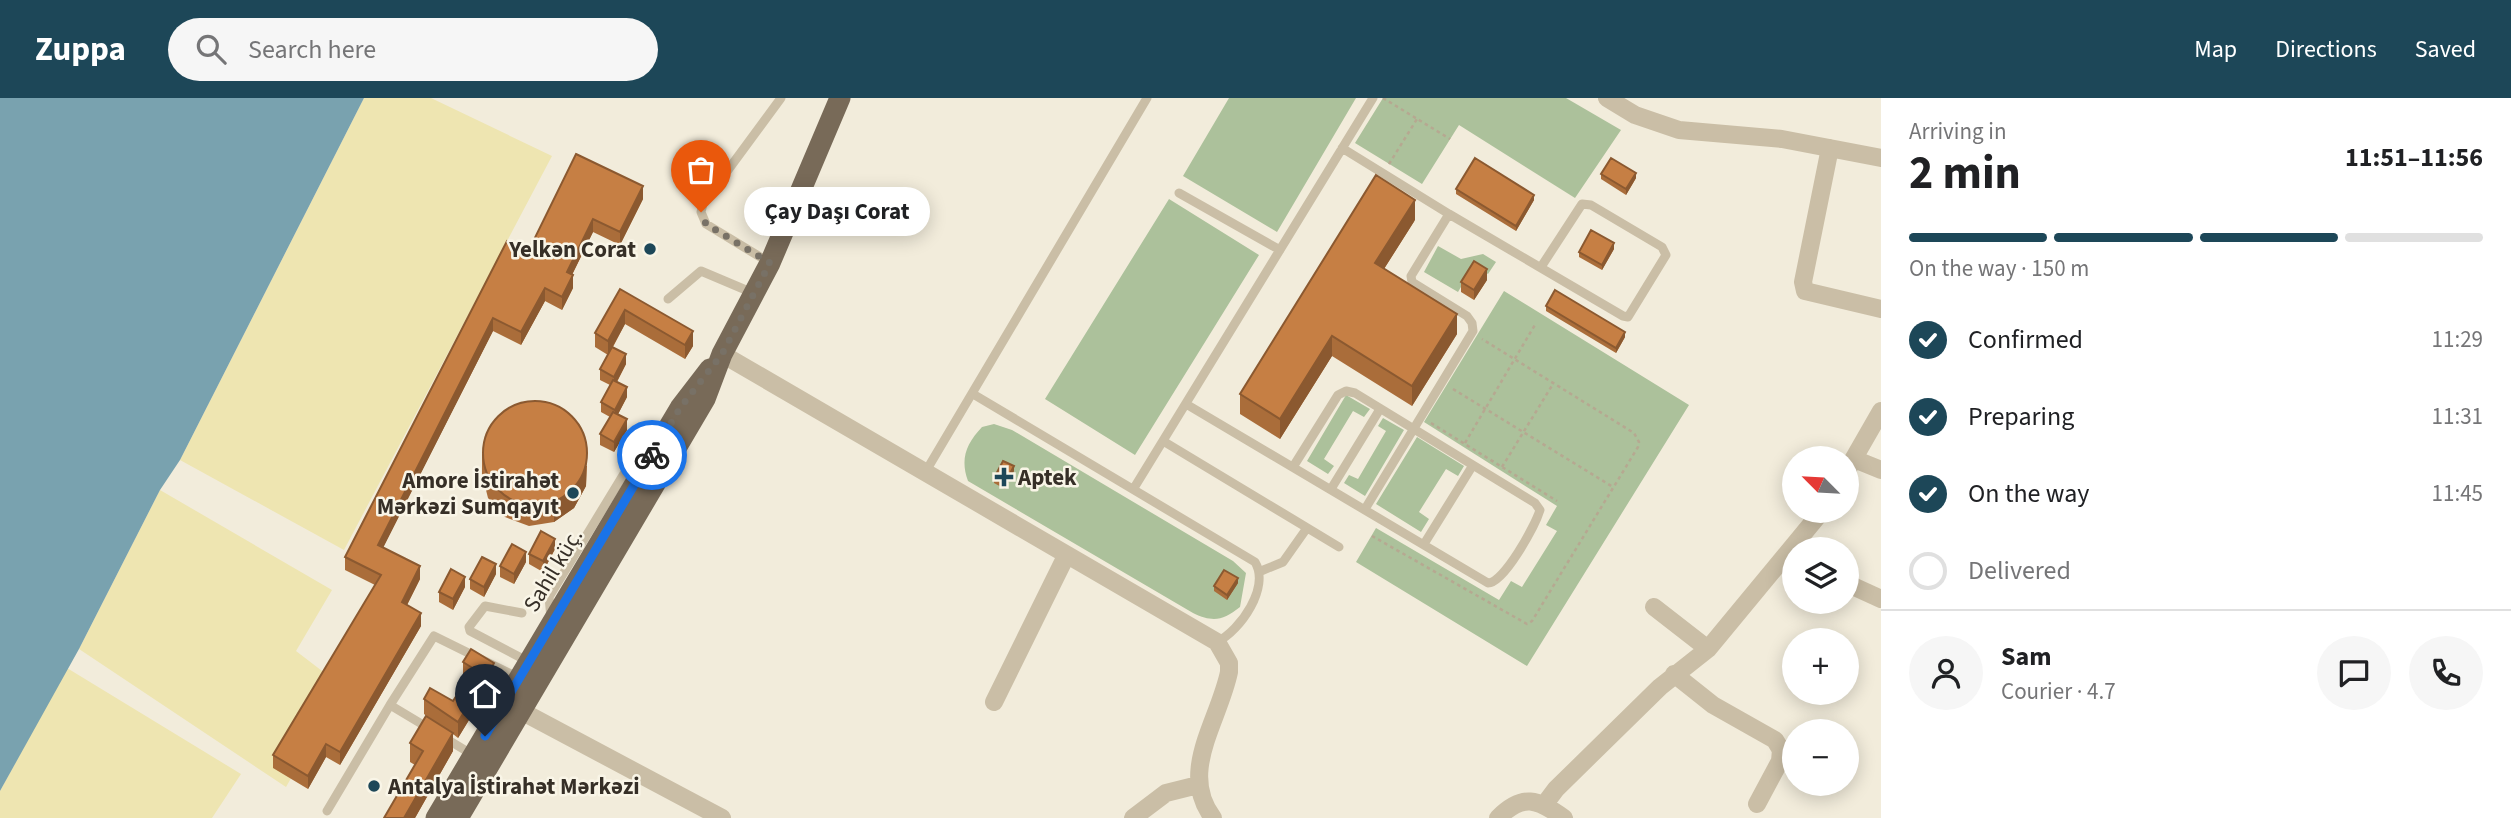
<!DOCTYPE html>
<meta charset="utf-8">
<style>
body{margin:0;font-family:"Source Sans 3",sans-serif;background:#f6f6f6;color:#202124;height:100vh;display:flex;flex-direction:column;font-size:26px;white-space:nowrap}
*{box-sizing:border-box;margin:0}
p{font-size:23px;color:#757577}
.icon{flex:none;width:38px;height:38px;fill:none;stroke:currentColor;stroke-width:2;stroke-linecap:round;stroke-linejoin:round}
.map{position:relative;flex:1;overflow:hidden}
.side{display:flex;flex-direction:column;background:#fff;width:630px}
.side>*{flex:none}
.needle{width:46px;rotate:294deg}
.buttons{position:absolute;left:1782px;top:348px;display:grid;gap:14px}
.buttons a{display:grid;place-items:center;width:77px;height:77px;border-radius:50%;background:#fff;box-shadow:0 4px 18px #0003;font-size:35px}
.pin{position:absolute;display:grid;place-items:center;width:60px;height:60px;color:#fff;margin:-72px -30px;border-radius:50% 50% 50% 0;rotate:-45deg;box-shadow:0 0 7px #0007}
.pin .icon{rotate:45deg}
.courier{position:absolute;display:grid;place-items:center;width:70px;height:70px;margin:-35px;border:5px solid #1a73e8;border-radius:50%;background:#fff;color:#222;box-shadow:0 2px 9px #0007}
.bubble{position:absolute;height:49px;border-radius:24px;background:#fff;box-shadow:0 4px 18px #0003;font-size:23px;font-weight:700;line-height:49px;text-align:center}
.summary em{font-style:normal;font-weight:700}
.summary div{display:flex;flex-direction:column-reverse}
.summary{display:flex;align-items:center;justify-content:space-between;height:119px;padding:0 28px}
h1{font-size:46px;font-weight:700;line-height:52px}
.bar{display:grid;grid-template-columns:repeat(4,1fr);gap:10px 7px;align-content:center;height:84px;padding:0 28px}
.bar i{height:9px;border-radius:5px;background:#e0e0e0}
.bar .current{background:#1d4758}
.bar p{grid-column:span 4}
.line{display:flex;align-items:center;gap:18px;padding:0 28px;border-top:2px solid #e0e0e0}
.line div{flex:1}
.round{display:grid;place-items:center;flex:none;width:74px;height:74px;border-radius:37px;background:#f6f6f6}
ol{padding:0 28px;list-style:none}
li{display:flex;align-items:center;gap:21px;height:77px}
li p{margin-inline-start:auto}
li .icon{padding:7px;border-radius:50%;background:#1d4758;color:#fff;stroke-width:4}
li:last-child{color:#757577}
li i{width:38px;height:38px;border:4px solid #e0e0e0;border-radius:50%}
header{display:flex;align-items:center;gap:42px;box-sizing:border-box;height:98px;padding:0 35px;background:#1d4758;color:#fff}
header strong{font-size:33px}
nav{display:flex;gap:38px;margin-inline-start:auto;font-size:24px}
.search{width:490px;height:63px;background:#f6f6f6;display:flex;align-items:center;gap:18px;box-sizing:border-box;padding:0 24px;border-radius:38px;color:#757577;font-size:26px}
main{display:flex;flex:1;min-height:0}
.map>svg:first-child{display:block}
.green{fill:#acc19b}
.sand{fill:#eee5b1}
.water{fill:#79a2af}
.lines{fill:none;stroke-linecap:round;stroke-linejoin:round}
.path{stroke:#b6a891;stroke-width:2.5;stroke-dasharray:3.5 3.5;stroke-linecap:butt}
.lane{stroke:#cabea6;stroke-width:9}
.street{stroke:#cabea6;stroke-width:18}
.primary{stroke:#786a58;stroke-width:21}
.wall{fill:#aa6d3a}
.shaded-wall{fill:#8b5930}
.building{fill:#c67f44;stroke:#8b5930;stroke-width:2}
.done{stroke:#787166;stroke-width:7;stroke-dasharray:0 12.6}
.route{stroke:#1a73e8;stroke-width:9}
.poi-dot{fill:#1d4758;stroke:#f9f5e7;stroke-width:2.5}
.labels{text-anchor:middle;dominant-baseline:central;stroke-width:5;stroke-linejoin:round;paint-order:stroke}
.poi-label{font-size:23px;font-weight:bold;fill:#362f27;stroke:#f9f5e7;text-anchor:end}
.street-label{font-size:23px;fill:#362f27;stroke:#f9f5e7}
</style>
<header>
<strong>Zuppa</strong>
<div class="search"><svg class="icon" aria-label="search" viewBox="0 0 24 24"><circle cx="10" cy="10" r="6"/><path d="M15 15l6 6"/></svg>Search here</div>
<nav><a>Map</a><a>Directions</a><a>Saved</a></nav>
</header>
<main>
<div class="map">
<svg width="1881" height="720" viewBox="0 0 1881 720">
<rect width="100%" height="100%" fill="#f2ecdb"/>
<path class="green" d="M1229,0h127l-79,134 -94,-56z
M1383,0h183l55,32 -46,68 -116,-73 -37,59 -67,-41z
M1169,101l90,56 -124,200 -90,-56z
M1438,148l23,13 22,-5 13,8 -8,12 -14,-9 -16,27 -34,-20z
M1504,193l185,114 -162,261 -171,-104 20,-34 123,72 12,-19 11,6 35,-56 -11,-6 11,-19 -133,-84z
M1346,297l24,14 -6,8 -11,-6 -29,48 10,7 -6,8 -21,-13z
M1383,320l21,12 -39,66 -21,-13 5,-8 9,4 28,-48 -8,-5z
M994,326l18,6 221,131 13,12 -6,34c-17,13 -26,16 -47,6l-225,-132c-8,-22 -2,-37 14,-54z
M1417,339l47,29 -6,10 -12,-7 -27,43 10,7 -8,13 -45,-28z"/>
<path class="sand" d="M364,0h67l121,58 -208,394 -164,-90z
M160,392l172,100 -36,61 47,36 -57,100 -207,-138z
M67,570l174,106 -29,44h-212v-27z"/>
<path class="water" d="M0,0h364l-184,362 -20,30 -81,159 -79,142z"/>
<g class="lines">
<path class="path" d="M1383,0l67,41
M1389,66l28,-45
M1453,291l160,98
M1431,325l126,78
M1465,345l71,-120
M1502,369l51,-83
M1372,438l155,88 5,-3 106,-174 1,-5 -5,-9 -152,-94"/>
<path class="lane" d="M1342,50l107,66 -38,62 1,6 55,34 5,7 1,8 -108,178
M1179,95l101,57
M1449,116l174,102 5,1 38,-62 -4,-8 -71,-42 -9,-1 -41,63
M770,165l-64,-39 -5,-12 2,-8 78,-106
M668,201l33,-28 52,22
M973,296l282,168c15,25 -14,68 -38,80
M1186,306l302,179c16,0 47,-57 52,-73l-5,-7 -180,-110 -9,-2 -8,4 -45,72
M1163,343l176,106
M926,373l221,-373
M1134,390l239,-390
M1331,391l49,-80
M1424,446l49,-79
M1261,473l22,-9 24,-34
M522,515l-37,-7 -16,21 1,4 59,31
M551,520l-2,-21 93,-153 18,-9
M390,607l44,-69 85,42
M445,640l28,17
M327,713l63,-106 40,24"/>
<path class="street" d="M1607,0l28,17 44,15 103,9 99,19
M1830,50l-27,134 2,9 76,18
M722,256l495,288 12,21v9c-10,49 -51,100 -16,146
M1854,361l27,11
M1846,374l35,-61
M1846,485l35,16
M1654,509l54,42
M1674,576l39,31 62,35 6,10 -1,11 -23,43
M994,604l72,-146
M521,613l201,107
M1544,707l12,-16 104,-102 48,-38 114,-138
M1133,720l33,-25 32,-8
M1498,720c25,-25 39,-19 66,0"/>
<path class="primary" d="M436,720l244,-410 30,-39
M458,720l247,-419 17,-45 48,-91 70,-165"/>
</g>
<path class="wall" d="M576,56l67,45 -23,46 -27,-13 -21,43 1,13 -11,22 -17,-9 -24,44 -28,-14 -110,216 37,32 -13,26 14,21 -81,139 -14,-8 -18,32 -35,-21v-13l102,-170 -30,-15v-13l183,-305z
M1601,76l35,4 -10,17 -25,-16z
M1456,91l78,11 -18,31 -60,-37z
M1415,122l-31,49 73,65 -45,72 -80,-50 -52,83 -40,-25v-20z
M1614,151l-12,21 -23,-13v-5z
M1487,182l-13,20 -13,-8v-10z
M620,191l73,57 -8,13 -60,-35 -12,23 13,17 -9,18 10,15 -9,17 9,16 -13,22 -14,-7v-11l10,-17 -9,-5v-10l9,-17 -10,-5v-11l8,-14 -13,-8v-14z
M1546,208l79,31 -9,16 -70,-42z
M482,356l105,12 -1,20 -12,22 -20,14 -25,4 -24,-9 -17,-19 -6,-24z
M1014,373l-9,18 -11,-6v-5z
M555,451l-12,23 -14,-8v-10z
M526,464l-12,22 -14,-7v-11z
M496,476l-12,23 -14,-8v-10z
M1238,485l-11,17 -13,-9v-5z
M465,489l-12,23 -14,-8v-10z
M463,564l31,17 -36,59 -5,-4v17l-38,67h-31l31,-53 -5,-3v-19l26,-20 -12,-9v-15l29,2 14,-21 -4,-2z"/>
<path class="shaded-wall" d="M1636,75v5l-10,17v-6z
M643,88v13l-23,46v-13z
M1534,97v5l-18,31v-5z
M1415,102v20l-40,63v-20z
M593,121v13l-26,53v-13z
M1614,145v6l-12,21v-5z
M1487,171v11l-13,20v-10z
M573,177v13l-11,22v-13z
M545,190v13l-24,44v-13z
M625,212v14l-17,31v-14z
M1457,216v20l-45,72v-20z
M493,220v13l-115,227v-13z
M693,233v15l-8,13v-14z
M1625,234v5l-9,16v-5z
M1332,238v20l-52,83v-20z
M626,256v10l-12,23v-10z
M627,289v10l-12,23v-10z
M627,321v11l-13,22v-10z
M587,348l-1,40 -12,22 -20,14v-20z
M1014,368v5l-9,18v-6z
M555,441v10l-12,23v-11z
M526,454v10l-12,22v-10z
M496,466v10l-12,23v-10z
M420,468v13l-18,36v-13z
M465,479v10l-12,23v-11z
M1238,480v5l-11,17v-5z
M421,515v13l-81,139v-13z
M494,565v16l-36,59v-16z
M453,635v18l-38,67h-11z
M326,646v13l-18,32v-13z"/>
<path class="building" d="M576,56l67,32 -23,46 -27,-13 -26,53 6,3 -11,22 -17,-9 -24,44 -28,-14 -115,227 42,21 -18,36 19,11 -81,139 -14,-8 -18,32 -35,-21 108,-180 -36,-18 162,-316 21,11z
M1475,60l59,37 -18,31 -60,-37z
M1611,60l25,15 -10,16 -25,-15z
M1376,77l39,25 -40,63 82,51 -45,72 -80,-50 -52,83 -40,-25z
M1591,132l23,13 -12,22 -23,-13z
M1474,163l13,8 -13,21 -13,-8z
M620,191l73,42 -8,14 -60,-35 -17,31 -13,-8z
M1555,192l70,42 -9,16 -70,-42z
M612,249l14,7 -12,23 -14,-8z
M613,282l14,7 -12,23 -14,-8z
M483 355a52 52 0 1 1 104 0a52 52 0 1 1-104 0Z
M613,314l14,7 -13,23 -14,-8z
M1003,363l11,5 -9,17 -11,-5z
M541,433l14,8 -12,22 -14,-7z
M512,446l14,8 -12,22 -14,-8z
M482,459l14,7 -12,23 -14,-8z
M451,471l14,8 -12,22 -14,-7z
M1224,472l14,8 -11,17 -13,-9z
M471,551l23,14 -36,59 -34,-23 6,-11 23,13 21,-32 -11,-7z
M426,618l27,17 -49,85h-20l39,-67 -13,-8z"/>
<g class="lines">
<path class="done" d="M652,357l28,-47 42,-54 48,-91 -64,-39 -5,-12"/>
<path class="route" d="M485,638l167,-281"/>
</g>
<g class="poi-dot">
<circle cx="650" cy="151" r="7"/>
<path d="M1000.5 368.5h7v7h7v7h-7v7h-7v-7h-7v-7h7z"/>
<circle cx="573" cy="395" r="7"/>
<circle cx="374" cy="688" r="7"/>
</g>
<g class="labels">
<g class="poi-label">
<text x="636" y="151">Yelkən Corat</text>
<text x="1018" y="379" text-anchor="start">Aptek</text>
<text x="559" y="382">Amore İstirahət<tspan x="559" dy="26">Mərkəzi Sumqayıt</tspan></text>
<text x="388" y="688" text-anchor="start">Antalya İstirahət Mərkəzi</text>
</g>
<g class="street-label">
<text transform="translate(553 472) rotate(-59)">Sahil küç.</text>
</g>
</g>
</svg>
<div class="buttons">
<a><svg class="needle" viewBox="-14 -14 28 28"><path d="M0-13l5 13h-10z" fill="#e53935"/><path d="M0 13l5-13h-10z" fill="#757577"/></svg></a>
<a><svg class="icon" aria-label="layers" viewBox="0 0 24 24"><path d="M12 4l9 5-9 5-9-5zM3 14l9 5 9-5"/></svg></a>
<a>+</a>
<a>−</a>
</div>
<div class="pin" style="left:701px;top:114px;background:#ea580c"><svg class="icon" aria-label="bag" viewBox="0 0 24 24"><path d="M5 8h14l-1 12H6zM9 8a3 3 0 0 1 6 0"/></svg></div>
<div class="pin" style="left:485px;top:638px;background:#1f2937"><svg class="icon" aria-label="home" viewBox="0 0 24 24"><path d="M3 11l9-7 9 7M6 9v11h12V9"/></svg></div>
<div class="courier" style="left:652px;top:357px"><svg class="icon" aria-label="bike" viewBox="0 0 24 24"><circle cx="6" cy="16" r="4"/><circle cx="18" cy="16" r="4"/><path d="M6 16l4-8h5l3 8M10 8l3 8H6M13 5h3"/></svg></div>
<div class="bubble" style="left:744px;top:89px;width:186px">Çay Daşı Corat</div>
</div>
<section class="side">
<div class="summary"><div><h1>2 min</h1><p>Arriving in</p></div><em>11:51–11:56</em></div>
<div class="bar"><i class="current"></i><i class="current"></i><i class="current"></i><i></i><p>On the way · 150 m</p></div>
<ol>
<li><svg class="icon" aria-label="check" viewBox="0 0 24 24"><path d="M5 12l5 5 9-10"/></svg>Confirmed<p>11:29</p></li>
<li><svg class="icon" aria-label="check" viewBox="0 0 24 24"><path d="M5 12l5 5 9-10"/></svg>Preparing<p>11:31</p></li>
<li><svg class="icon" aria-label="check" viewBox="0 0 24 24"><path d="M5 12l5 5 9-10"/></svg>On the way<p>11:45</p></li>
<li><i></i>Delivered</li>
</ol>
<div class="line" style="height:126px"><a class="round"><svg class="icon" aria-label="person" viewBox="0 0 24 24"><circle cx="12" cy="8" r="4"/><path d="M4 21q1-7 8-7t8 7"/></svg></a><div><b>Sam</b><p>Courier · 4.7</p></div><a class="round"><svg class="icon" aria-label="chat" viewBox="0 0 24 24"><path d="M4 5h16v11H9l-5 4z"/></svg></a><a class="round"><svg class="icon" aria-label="phone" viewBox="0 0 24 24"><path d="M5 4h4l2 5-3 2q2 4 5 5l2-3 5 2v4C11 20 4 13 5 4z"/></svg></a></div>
</section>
</main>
